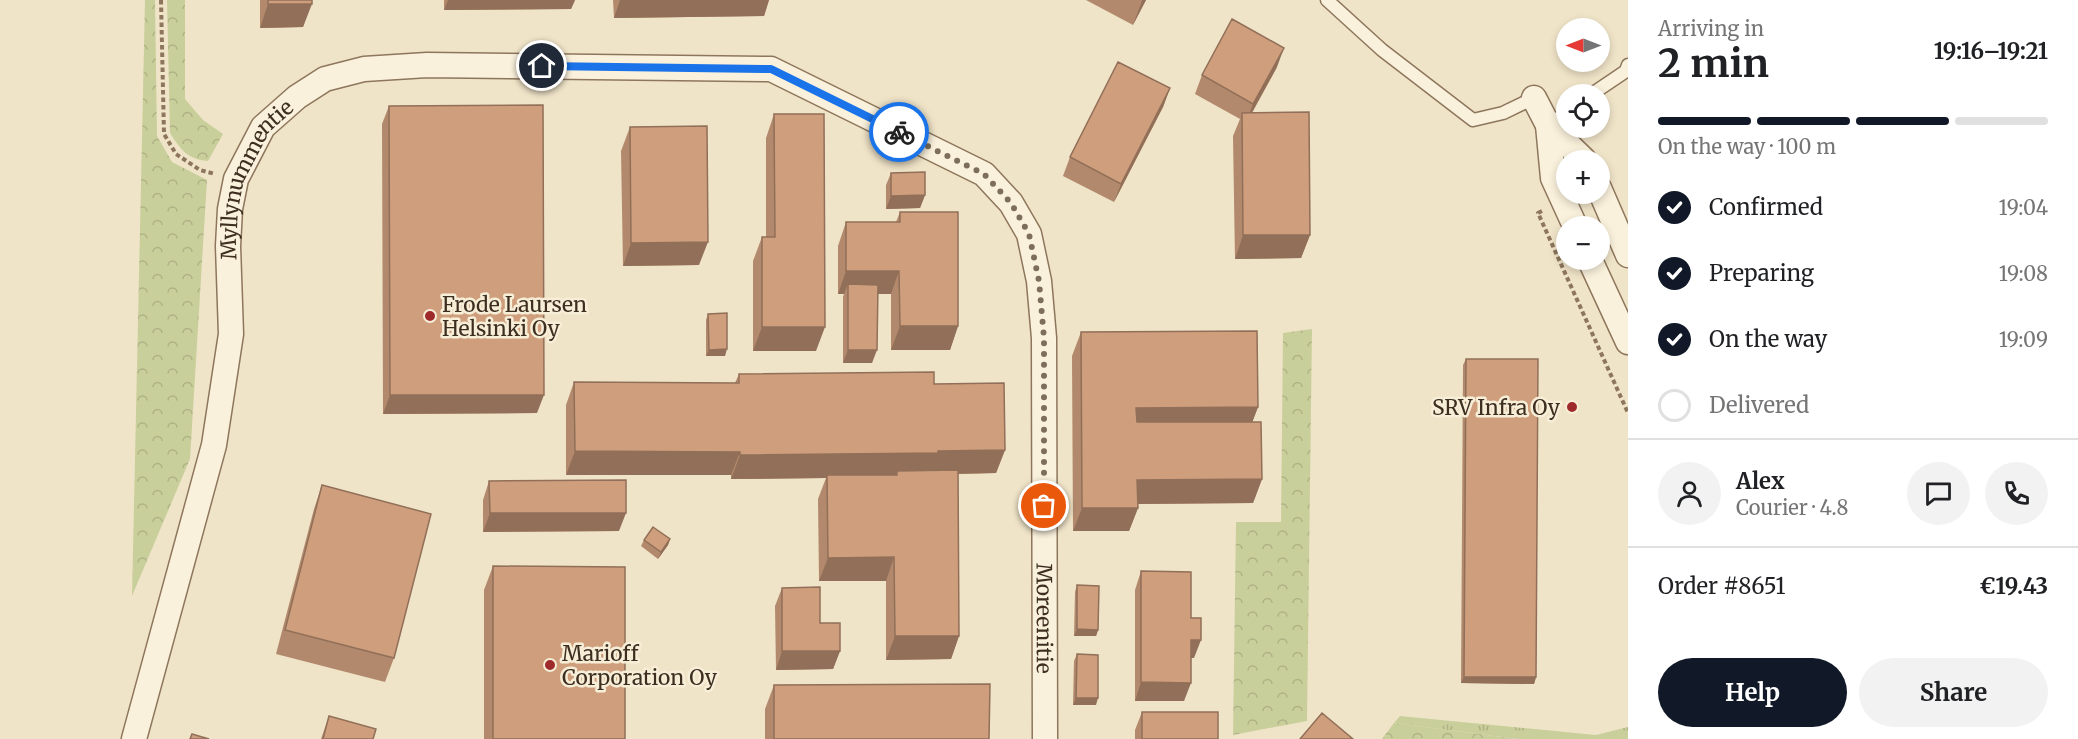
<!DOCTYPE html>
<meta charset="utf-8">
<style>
body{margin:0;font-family:Merriweather,serif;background:#f2f2f2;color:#202124;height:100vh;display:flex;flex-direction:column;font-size:22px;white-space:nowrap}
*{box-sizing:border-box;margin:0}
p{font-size:20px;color:#757577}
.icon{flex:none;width:33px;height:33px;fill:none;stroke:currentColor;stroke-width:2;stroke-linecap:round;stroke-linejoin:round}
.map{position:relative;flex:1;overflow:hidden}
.drawer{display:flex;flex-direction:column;background:#fff;width:450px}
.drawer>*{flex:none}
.needle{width:39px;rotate:270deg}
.fabs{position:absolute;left:1556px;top:18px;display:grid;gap:12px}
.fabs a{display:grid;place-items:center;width:54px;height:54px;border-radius:50%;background:#fff;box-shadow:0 3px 9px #0003;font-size:30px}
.pin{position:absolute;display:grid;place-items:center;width:51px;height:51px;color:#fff;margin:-26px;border:3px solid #fff;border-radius:50%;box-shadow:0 2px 6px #0007}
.courier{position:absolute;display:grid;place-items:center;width:60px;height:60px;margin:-30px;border:4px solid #1a73e8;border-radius:50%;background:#fff;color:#222;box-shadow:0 2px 8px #0007}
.summary em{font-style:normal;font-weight:700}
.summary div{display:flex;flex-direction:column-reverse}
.summary{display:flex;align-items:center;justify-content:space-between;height:102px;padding:0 30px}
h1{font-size:39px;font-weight:700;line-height:45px}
.bar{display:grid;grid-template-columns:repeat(4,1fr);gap:9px 6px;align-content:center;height:72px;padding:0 30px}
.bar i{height:8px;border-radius:4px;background:#e0e0e0}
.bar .selected{background:#111827}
.bar p{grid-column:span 4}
.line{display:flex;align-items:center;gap:15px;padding:0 30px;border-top:2px solid #e0e0e0}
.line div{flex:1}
.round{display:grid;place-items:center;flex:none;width:63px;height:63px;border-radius:32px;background:#f2f2f2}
ol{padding:0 30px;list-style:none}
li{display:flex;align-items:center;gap:18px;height:66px}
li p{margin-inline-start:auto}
li .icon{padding:6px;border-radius:50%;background:#111827;color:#fff;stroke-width:4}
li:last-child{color:#757577}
li i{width:33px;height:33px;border:3px solid #e0e0e0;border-radius:50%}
.action{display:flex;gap:12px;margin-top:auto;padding:12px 30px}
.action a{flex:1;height:69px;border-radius:36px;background:#111827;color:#fff;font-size:24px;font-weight:700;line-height:69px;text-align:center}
.action a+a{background:#f2f2f2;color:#202124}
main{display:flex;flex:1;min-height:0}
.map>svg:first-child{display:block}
.grass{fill:url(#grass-tufts)}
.forest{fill:url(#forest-crowns)}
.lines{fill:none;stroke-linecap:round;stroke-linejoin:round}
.service-casing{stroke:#8d765c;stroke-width:15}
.minor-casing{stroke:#8d765c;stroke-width:27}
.path{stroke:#8d765c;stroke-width:4;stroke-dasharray:4.5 3;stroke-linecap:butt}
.service{stroke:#faf1dc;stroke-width:12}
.minor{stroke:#faf1dc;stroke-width:24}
.wall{fill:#b2896c}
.shaded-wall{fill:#916f58}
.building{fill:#cf9f7d;stroke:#916f58;stroke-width:1.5}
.done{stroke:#7c6e5b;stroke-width:6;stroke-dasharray:0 10.8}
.route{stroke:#1a73e8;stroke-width:8}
.poi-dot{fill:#9e2a2b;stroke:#f7eed8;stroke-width:2}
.labels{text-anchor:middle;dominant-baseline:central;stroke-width:5;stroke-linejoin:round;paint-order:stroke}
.street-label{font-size:21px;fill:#3d2e20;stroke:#f7eed8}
.poi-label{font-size:21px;fill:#3d2e20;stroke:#f7eed8;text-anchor:start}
</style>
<main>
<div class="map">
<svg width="1628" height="739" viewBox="0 0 1628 739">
<defs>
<pattern id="grass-tufts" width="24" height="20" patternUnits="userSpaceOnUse" patternTransform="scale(1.5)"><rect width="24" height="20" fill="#c9cf9b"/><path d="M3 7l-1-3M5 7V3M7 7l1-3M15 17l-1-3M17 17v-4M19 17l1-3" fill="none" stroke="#aeb285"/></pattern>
<pattern id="forest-crowns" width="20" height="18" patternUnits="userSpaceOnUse" patternTransform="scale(1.5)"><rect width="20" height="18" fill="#c9cf9b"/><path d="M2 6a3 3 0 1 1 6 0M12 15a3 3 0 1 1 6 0" fill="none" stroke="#aeb285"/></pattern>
</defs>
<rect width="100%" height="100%" fill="#f0e4c8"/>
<path class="grass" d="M1400,716l196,19 32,-8v12h-111l-123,-16z"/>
<path class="forest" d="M145,0h10l2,136 15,26 35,18 -17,279 -58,137z
M167,0h18v99l18,21 20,14 -15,27c-21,-2 -27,-11 -38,-28z
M1312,329l-5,392 -74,14 3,-213h45l2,-189z
M1394,723l123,16h-135z"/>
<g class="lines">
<defs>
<path id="service" d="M1327,0l55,50 91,70 30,-7 31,-15
M1592,94l34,-23 2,-6
M1548,125l18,-12"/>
<g id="minor">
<path d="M1534,98l14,27 36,35"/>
<path d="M1548,125l5,53 22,48"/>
<path d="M1599,188l29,67"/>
<path d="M1590,260l38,82"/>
<path id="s1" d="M134,739l80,-294 17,-111 -3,-88 2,-37 6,-30 27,-52 34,-30 28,-18 39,-10 63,-4 344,4 213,105 27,29 18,31 10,47 5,57 1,401"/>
</g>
</defs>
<use href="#service" class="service-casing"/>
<use href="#minor" class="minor-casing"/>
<path class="path" d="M161,0l3,134 12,20 24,16 15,4
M1542,211l-4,2 90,200"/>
<use href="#service" class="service"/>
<use href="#minor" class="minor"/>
</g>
<path class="wall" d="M260,0h52l-9,27 -43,1z
M444,0h131l-4,9 -127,1z
M613,0h156l-5,16 -150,2z
M1086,0h60l-13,25z
M1277,67l-25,46 58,122 -9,23 -66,1 -2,-123 7,-17 -45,-25 7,-19z
M1170,88l-7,19 -49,95 -51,-26 7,-19z
M389,106l148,307 -154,1 -1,-290z
M774,114l42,237h-63v-90l9,-24h4v-99z
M630,127l69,138 -76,1 -2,-115z
M891,173l34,22 -5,13 -34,1v-24z
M900,212l58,114 -8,24h-59v-56h-13l-6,69h-29v-66l1,-3h-6v-48l8,-24h50z
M708,314l17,42h-19v-36z
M1081,332l177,75 -6,15 10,57 -9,24 -115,1v4l-9,23h-56l-1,-175z
M1466,359l70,318 -2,7 -73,-1 2,-318z
M739,374l195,10 71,66 -9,23 -38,1 1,162 -8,23 -65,1v-79h-67l-1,-82 8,-21 -95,1v-4h-165v-70l8,-23 161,1z
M489,481l130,50 -136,1v-32z
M322,485l72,173 -9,24 -109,-28 38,-145z
M670,539l-2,6 -10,14 -17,-13 3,-6z
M493,566l132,173h-141v-149z
M1141,571l50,47 3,40h-3l-7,43h-49v-111z
M1077,585l21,45 -2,6h-22l1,-44z
M782,588l38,35 20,28 -7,18 -57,1 -1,-64z
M1077,654l19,51h-23l1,-44z
M774,685l215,54h-224v-30z
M1142,712l76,27h-83v-9z
M329,716l44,23h-52z"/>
<path class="shaded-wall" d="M448,0h127l-4,9 -127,1z
M620,0h149l-5,16 -150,2z
M1142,0h4l-13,25 9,-24z
M268,4h44l-9,23 -43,1z
M1284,48l-7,19 -31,56 7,-19z
M1170,88l-7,19 -49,95 7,-18z
M925,195l-5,13 -34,1 5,-13z
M1243,235h67l-9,23 -66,1z
M708,242l-9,23 -76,1 8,-23z
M846,271h53l-8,23h-43v-10l-4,10h-6z
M900,326h58l-8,24h-59z
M762,327h63l-9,24h-63z
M727,349l-2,7h-19l3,-6z
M848,350h29l-5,13h-29z
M390,395h154l-7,18 -154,1z
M1258,407l-9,24h-121l8,-23z
M1005,450l-9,23 -99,2v-4l-2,6 -68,-2 -1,3 -95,1 9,-24z
M575,451l165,1 -9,23h-165z
M1262,479l-9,24 -124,1 8,-24z
M1082,508h56l-9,23h-56z
M490,513h136l-7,18 -136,1z
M670,539l-2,6 -10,14 3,-7z
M894,557l-8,24h-67l9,-23z
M1077,629l21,1 -2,6h-22z
M895,636h64l-8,23 -65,1z
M1191,640h10l-7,18h-10z
M782,651h58l-7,18 -57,1z
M1464,677h72l-2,7 -73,-1z
M1141,682l50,1 -7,18h-49z
M1076,698h22l-2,7h-23z"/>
<path class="building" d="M268,0h44v4h-44z
M1232,19l52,29 -31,56 -51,-29z
M1118,62l52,26 -49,96 -51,-27z
M543,105l1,290h-154l-1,-289z
M1309,112l1,123h-67l-1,-122z
M774,114h50l1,213h-63v-90h13z
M707,126l1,116 -77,1 -1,-116z
M925,172v23l-34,1v-23z
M900,212h58v114h-58l-1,-55h-53v-49h54z
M848,284l30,1 -1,65h-29z
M727,313v36l-18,1 -1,-36z
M1257,331l1,76 -122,1 1,14h124l1,57 -125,1 1,28h-56l-1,-176z
M1466,359h72l-2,318h-72z
M934,372v12l70,-1 1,67 -67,1v2l-198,2v-3l-165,-1 -1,-69 165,1v-9z
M958,470l1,166h-64l-1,-79 -66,1 -1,-83h70v-4z
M626,480v33h-136l-1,-32z
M322,485l109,29 -37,144 -109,-28z
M653,527l17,12 -9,13 -17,-12z
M493,566l132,1v172h-132z
M1141,571l50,1v46h10v22h-10v43l-50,-1z
M1077,585l22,1 -1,44 -21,-1z
M820,587v36h20v28h-58v-63z
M1077,654l21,1v43h-22z
M990,684l-1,55h-215v-54z
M1142,712h76v27h-76z
M1322,713l31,26h-53z
M329,716l47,13 -3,10h-50z
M192,734l17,5h-19z"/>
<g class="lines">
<path class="done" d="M899,132l85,42 27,29 18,31 10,47 5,57v168"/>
<path class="route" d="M542,66l229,3 128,63"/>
</g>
<g class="poi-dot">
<circle cx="430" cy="316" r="6"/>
<circle cx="1572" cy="407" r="6"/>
<circle cx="550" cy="665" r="6"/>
</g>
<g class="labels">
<g class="street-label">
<text stroke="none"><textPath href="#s1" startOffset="579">Myllynummentie</textPath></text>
<text stroke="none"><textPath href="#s1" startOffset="1856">Moreenitie</textPath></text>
</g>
<g class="poi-label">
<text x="442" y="304">Frode Laursen<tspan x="442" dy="24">Helsinki Oy</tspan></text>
<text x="1560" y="407" text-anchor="end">SRV Infra Oy</text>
<text x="562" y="653">Marioff<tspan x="562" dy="24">Corporation Oy</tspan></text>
</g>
</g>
</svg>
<div class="fabs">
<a><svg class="needle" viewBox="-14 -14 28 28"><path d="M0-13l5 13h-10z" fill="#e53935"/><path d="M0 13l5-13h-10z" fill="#757577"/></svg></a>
<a><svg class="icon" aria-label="locate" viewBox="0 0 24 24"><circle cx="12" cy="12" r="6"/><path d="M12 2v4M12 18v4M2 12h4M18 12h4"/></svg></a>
<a>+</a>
<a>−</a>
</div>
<div class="pin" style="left:1044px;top:506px;background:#ea580c"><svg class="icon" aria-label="bag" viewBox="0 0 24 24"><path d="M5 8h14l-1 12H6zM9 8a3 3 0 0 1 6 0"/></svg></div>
<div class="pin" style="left:542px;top:66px;background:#1f2937"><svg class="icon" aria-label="home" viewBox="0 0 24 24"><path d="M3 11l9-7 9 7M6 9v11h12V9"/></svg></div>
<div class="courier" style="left:899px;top:132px"><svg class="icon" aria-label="bike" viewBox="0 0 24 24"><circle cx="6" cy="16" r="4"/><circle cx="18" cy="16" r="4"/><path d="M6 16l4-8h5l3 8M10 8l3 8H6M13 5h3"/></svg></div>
</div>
<section class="drawer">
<div class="summary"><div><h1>2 min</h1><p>Arriving in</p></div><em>19:16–19:21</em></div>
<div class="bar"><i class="selected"></i><i class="selected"></i><i class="selected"></i><i></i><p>On the way · 100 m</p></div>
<ol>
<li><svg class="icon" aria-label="check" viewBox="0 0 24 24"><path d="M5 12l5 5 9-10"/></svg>Confirmed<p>19:04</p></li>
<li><svg class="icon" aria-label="check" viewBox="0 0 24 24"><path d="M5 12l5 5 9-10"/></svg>Preparing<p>19:08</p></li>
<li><svg class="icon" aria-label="check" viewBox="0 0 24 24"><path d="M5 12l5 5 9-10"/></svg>On the way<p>19:09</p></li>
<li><i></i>Delivered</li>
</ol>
<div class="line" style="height:108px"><a class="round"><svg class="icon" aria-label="person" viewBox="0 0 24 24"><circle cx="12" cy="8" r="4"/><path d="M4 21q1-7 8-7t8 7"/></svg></a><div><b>Alex</b><p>Courier · 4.8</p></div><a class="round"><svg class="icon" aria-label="chat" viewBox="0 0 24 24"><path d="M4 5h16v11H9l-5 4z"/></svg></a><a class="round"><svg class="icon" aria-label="phone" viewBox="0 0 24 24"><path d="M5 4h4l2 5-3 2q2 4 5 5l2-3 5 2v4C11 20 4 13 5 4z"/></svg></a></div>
<div class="line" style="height:78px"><div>Order #8651</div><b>€19.43</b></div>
<div class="action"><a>Help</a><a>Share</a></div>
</section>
</main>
